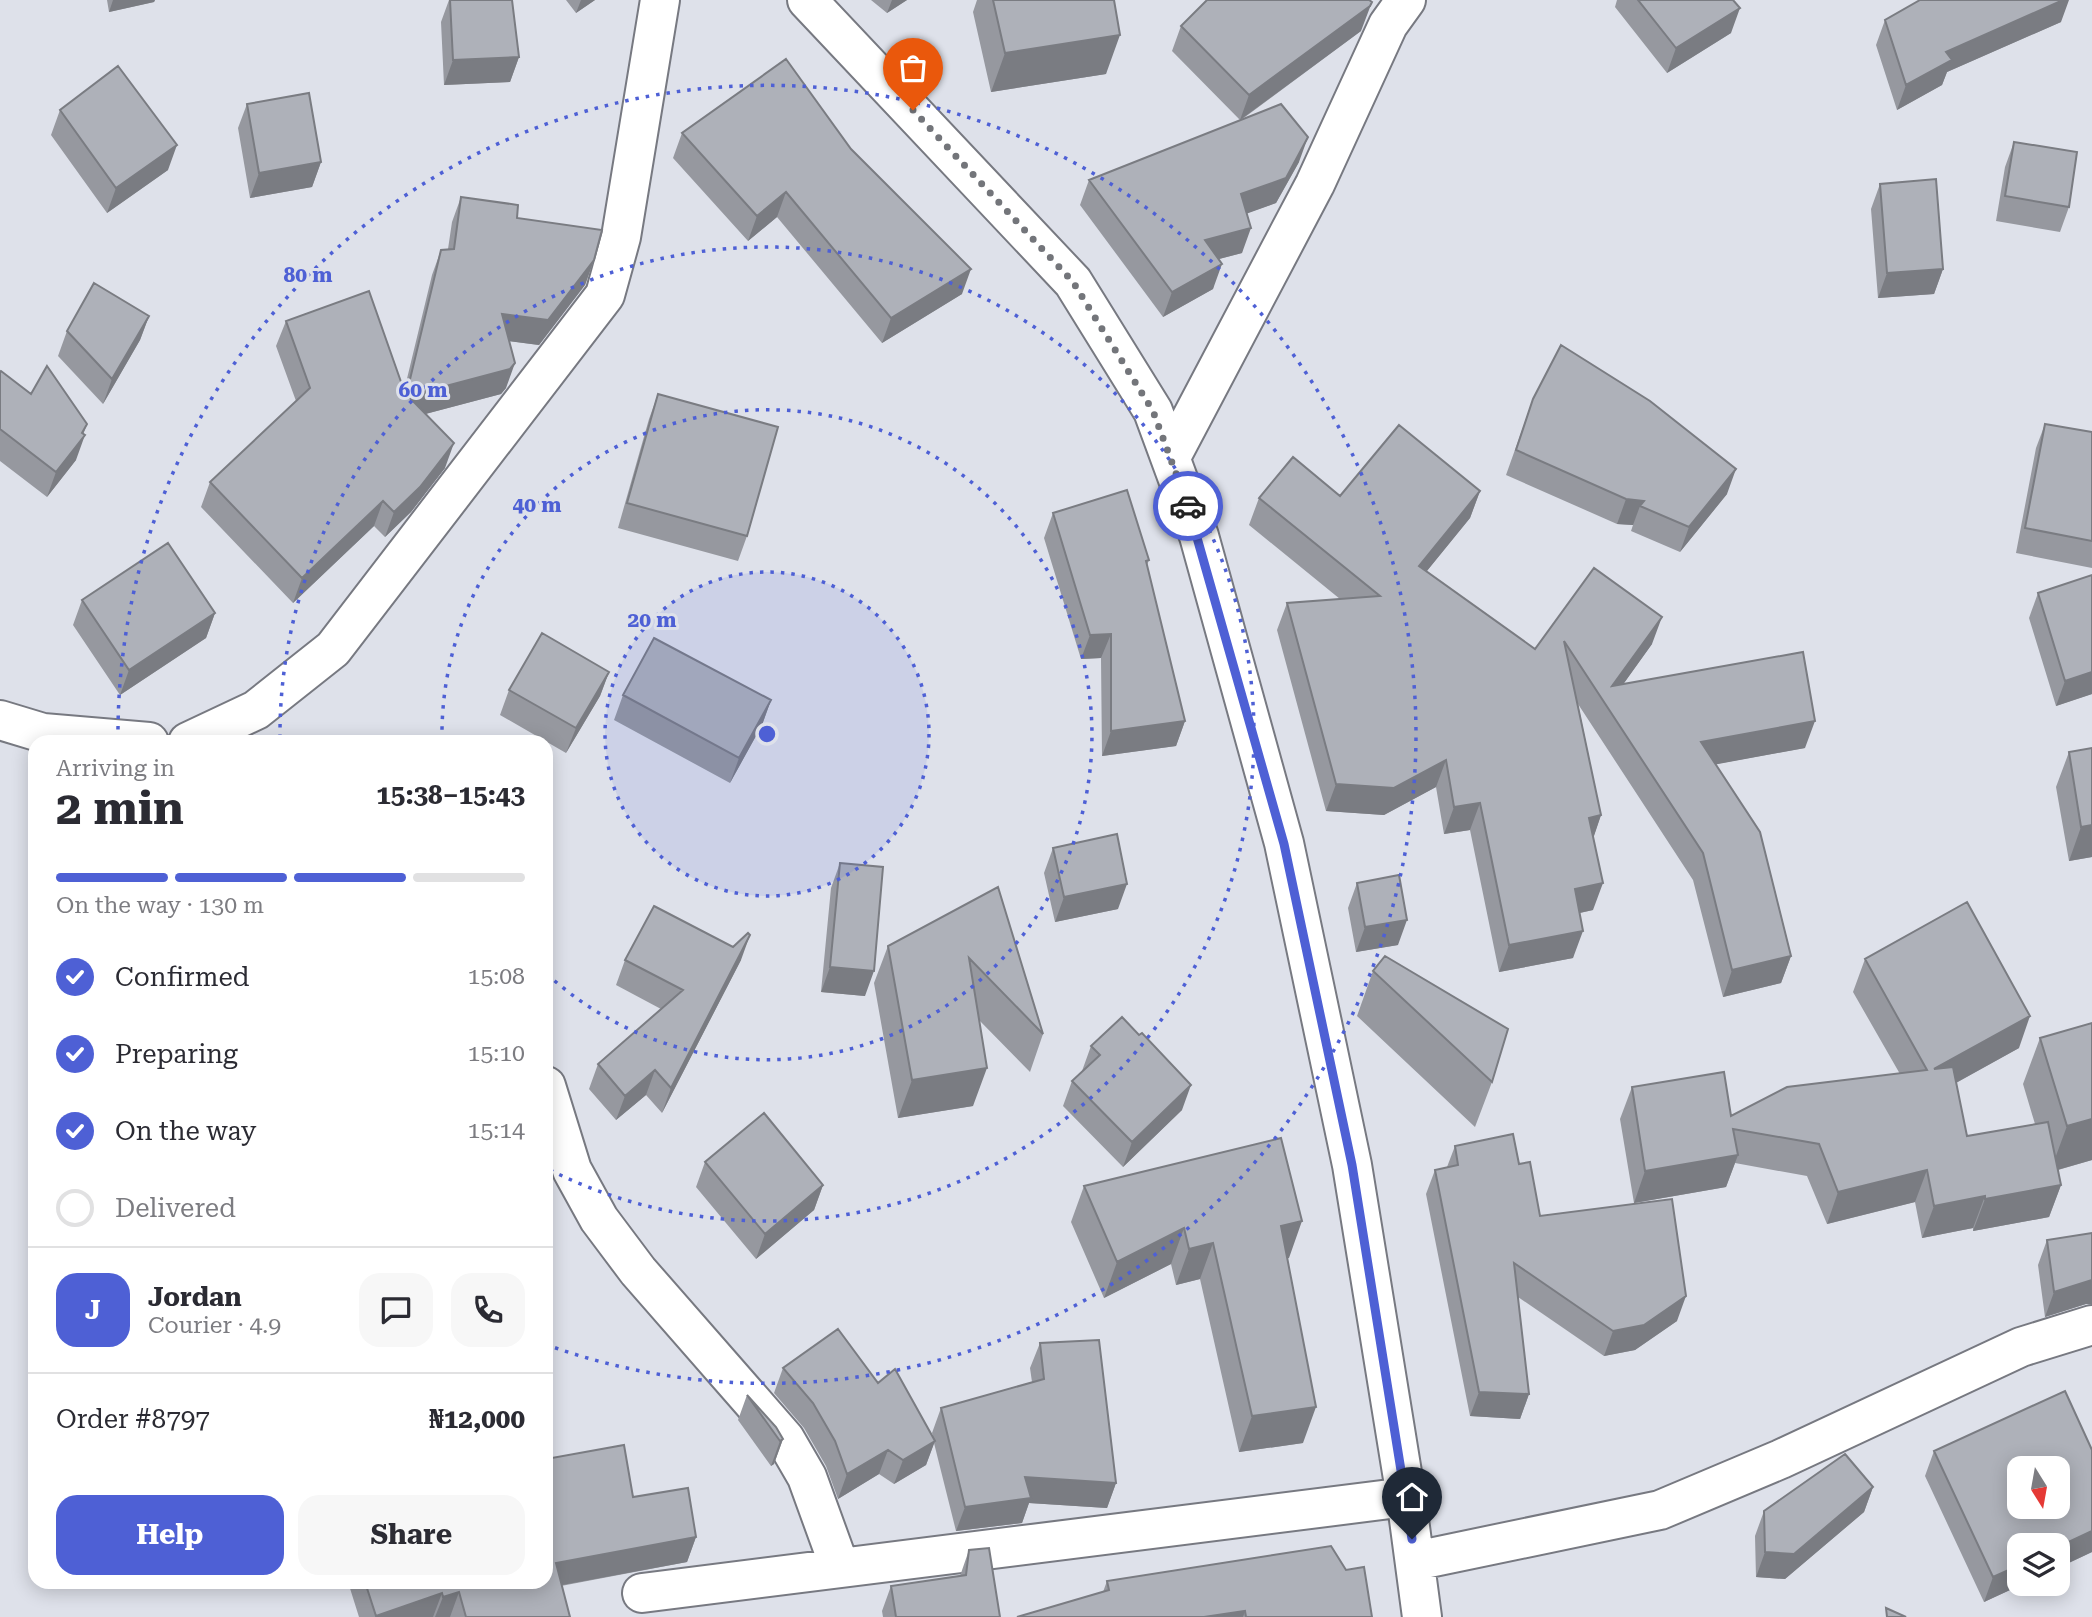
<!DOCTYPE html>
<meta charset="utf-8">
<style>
body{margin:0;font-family:"Roboto Serif",serif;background:#f7f7f7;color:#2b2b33;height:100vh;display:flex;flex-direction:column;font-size:26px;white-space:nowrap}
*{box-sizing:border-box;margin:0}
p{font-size:23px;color:#7c7c81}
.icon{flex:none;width:38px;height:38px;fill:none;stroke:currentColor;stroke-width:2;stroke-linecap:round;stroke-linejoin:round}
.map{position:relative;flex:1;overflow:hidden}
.sheet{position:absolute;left:28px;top:735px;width:525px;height:854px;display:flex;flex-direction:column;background:#fff;border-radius:21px;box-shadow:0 4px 18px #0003}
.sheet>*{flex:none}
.needle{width:46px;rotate:169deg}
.buttons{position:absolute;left:2007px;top:1456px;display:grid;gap:14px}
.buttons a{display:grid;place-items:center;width:63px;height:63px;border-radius:14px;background:#fff;box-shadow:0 4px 18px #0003;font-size:35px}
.pin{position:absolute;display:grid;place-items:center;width:60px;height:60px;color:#fff;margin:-72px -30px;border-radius:50% 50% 50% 0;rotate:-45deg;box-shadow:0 0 7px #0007}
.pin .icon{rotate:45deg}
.courier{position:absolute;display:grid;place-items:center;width:70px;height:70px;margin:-35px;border:5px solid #4e60d5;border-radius:50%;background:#fff;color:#222;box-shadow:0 2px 9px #0007}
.headline em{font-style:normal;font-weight:700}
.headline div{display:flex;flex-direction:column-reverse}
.headline{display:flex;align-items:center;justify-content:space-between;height:119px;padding:0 28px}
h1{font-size:46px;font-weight:700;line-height:52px}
.bar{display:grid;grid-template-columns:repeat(4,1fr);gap:10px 7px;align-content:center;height:84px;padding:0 28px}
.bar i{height:9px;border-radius:5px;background:#e1e1e2}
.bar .selected{background:#4e60d5}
.bar p{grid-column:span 4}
.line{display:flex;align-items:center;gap:18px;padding:0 28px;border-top:2px solid #e1e1e2}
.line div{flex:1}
.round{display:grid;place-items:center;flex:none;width:74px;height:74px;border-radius:21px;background:#f7f7f7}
ol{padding:0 28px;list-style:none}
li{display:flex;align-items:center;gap:21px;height:77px}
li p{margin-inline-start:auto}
li .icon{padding:7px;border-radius:50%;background:#4e60d5;color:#fff;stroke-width:4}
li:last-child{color:#7c7c81}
li i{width:38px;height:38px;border:4px solid #e1e1e2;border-radius:50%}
.cta{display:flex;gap:14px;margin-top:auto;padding:14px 28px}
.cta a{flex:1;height:80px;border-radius:21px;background:#4e60d5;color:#fff;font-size:28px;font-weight:700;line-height:80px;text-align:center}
.cta a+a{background:#f7f7f7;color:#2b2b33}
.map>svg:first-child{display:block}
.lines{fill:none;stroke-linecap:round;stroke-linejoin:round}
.minor-casing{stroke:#777981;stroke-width:42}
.minor{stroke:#fff;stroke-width:38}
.wall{fill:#96989f}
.shaded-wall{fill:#7a7c82}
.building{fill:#aeb1b9;stroke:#7a7c82;stroke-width:2;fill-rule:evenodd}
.done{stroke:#73757a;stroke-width:7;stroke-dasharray:0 12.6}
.route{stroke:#4e60d5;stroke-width:9}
.ring{fill:none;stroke:#4e60d5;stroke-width:3.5;stroke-dasharray:3.5 7}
.centre{fill:#4e60d5;stroke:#dee1ea;stroke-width:3.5}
.ring-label{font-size:21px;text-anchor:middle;font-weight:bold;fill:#4e60d5;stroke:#dee1ea;stroke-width:6;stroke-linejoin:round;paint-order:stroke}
</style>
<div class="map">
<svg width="2092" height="1617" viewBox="0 0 2092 1617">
<rect width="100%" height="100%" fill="#dee1ea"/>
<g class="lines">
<defs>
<path id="minor" d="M807,0l266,282 80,129 46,125 85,307 68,322 54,332 16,120
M1171,457l144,-273 73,-159 18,-25
M0,720l43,13 106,9
M188,742l68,-32 77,-61 272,-354 16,-58 39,-237
M546,1086l26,84 27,49 39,52 147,168 22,38 33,91
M1415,1561l245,-51 121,-51 240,-112 71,-22
M642,1593l764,-96"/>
</defs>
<use href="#minor" class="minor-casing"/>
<use href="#minor" class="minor"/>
</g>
<path class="wall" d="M107,0h48l-1,2 -45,10z
M449,0h63l7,57 -9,25 -66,3 -3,-63z
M566,0h29l-19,13z
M871,0h36l-20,13z
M977,0h137l-8,74 -115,18 -18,-80z
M1617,0h116l-2,33 -64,40 -52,-66z
M1885,20l176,2 -114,50 -5,13 -45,25 -21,-65z
M1181,26l180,5 -120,89 58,42 -23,41 -29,10 -5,40 -23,6 -6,30 -50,28 -83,-112 9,-25 151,-60 -68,-69z
M247,104l74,58 -9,25 -62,11 -12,-70z
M60,110l108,60 -61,43 -56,-78z
M682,133l169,16 111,145 -80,49 -105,-126 -29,24 -75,-83z
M2014,142l55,65 -9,25 -64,-11 9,-54z
M1880,184l63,85 -9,25 -56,4 -7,-89z
M461,197l56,21 77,42 -9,25 -46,60 -30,-4 -3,47 -5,6 -76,20 20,54 -34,44 -26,25 -11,-11 -81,77 -92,-96 9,-25 86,-81 -20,-55 10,-25 118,70 28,-116 9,-25 7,-1 4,-27z
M149,316l-9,24 -37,64 -45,-48 9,-25z
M0,372l76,88 -29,37 -47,-36z
M658,394l89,142 -9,25 -120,-33 31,-109z
M1533,399l194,95 -47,58 -49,-21 2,-6 -16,-1 -111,-49z
M2045,424l47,8v136l-76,-15 20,-105z
M1480,491l-10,27 -44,54 109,77 59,-81 58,76 -29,40 182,64 -89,16 75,192 -10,27 -58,14 -30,-117 -115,-176 23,111 -8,23v72l-13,3 -7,45 -74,14 -29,-142 -26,4 -8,-47 -52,28 -58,-4 -49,-181 10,-27 53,-4 -91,-74 10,-27z
M1053,513l96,47 -2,5 38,156 -9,25 -74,10 -1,-98 -20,1 -37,-121z
M2038,593l54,101 -36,12 -27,-88z
M82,600l133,13 -9,25 -86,57 -47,-70z
M609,672l-9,24 -34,57 -66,-38 9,-25z
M623,695l148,5 -9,25 -32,58 -116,-63z
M2092,748v109l-23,4 -13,-74 13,-35z
M1053,848l65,61 -63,13 -11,-49z
M840,863l25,133 -44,-4 10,-104z
M1357,883l41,62 -42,7 -8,-44z
M998,887l45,147 -13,38 -51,-52 -6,86 -75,12 -24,-135 14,-37z
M1865,959l154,89 -63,35 11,53 68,-12 -12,-40 17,-46 52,-15v137l-34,10 3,15 -12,32 -76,14v-3l-51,10 -7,-36 -88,22 -20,-48 -72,-13 -9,24 -92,16 -14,-84 12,-32 99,29 169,-42 -47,-82z
M625,960h116l-79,153 -16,-18 -30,25 -27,-31 9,-25 63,-55 -45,-24z
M1373,971l119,111 -17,45 -118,-111z
M1091,1046l91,64 -59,57 -60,-61 9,-25 10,-10z
M1455,1146l64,18 21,52 137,105 -42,29 -31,6 -86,-59 11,97 -9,25 -50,-3 -44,-222 9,-24 12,-3z
M705,1162l118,23 -9,25 -58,49 -60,-72z
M1084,1186l205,72h-2l16,185 -64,9 -39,-173 -24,6 -5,-21 -67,34 -33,-76z
M2047,1240l39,64 -41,13 -7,-52z
M1040,1343l76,140 -9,25 -78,-5 -7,20 -66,8 -22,-88 -8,22 -32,19 -15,-10 -41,25 -12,-33 -22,-38 -30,-35 9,-25 95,15 55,53 -1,-3 9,-25 91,-26 -2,-14z
M747,1395l36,44 -9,25 -3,2 -33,-46z
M1934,1451l158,101 -34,16v-23l-38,39h3l-39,18 -59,-126z
M1873,1487l-9,25 -79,67 -29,-2 -1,-41 9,-25z
M633,1497l63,40 -9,25 -126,24 9,31h-211l-11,-35h198z
M969,1550l31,67h-117l-1,-6 9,-25 69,-10z
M1107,1581l265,36h-355l86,-25z"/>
<path class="shaded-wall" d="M113,0h42l-1,2 -45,10z
M581,0h14l-19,13z
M892,0h15l-20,13z
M2063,0h6l-8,22 -114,50 -5,13 -45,25 9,-25 40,-33z
M1372,2l-11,29 -121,89 9,-25z
M1740,8l-9,25 -64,40 9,-25z
M1120,35l-14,39 -115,18 14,-39z
M519,57l-9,25 -66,3 9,-25z
M1308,137l-9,25 -23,41 -44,16 9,-25z
M177,145l-9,25 -61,43 9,-25z
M321,162l-9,25 -62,11 9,-25z
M786,192l-9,25 -29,24 9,-25z
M1251,228l-9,25 -46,12 9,-25z
M594,260l-9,25 -46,60 -46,-6 9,-25z
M1222,264l-9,25 -50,28 9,-25z
M971,269l-9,25 -80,49 9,-25z
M1943,269l-9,25 -56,4 9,-25z
M149,316l-9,24 -37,64 9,-25z
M515,363l-9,25 -5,6 -102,27 9,-25z
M87,424l-6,16 4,-5 -9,25 -29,37 9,-25z
M454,443l-9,25 -34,44 -26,25 9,-25z
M1736,469l-9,25 -47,58 9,-25z
M1480,491l-10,27 -61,75 10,-27z
M1626,499l18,2 -4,5 -7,19 -16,-1z
M383,501l-9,25 -81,77 9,-25z
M215,613l-9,25 -86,57 9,-25z
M1662,617l-10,27 -45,63 5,-21z
M1111,634l-10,24 -20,1 9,-24z
M609,672l-9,24 -34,57 10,-25z
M2092,672v22l-36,12 9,-25z
M771,700l-9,25 -32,58 9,-25z
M1185,721l-9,25 -74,10 9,-25z
M1815,721l-10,27 -114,21 10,-27z
M1446,760l-10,27 -52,28 -58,-4 10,-27z
M1480,803l-10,27 -26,4 10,-27z
M1601,815l-9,27 -3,-24z
M2092,825v32l-23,4 12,-34z
M1603,883l-10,27 -28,6 10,-27z
M1127,884l-9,25 -63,13 9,-25z
M1407,920l-9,25 -42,7 9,-25z
M1583,931l-10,27 -74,14 10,-27z
M750,935l-9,25 -79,153 9,-25z
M1791,956l-10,27 -58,14 9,-27z
M830,967l44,4 -9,25 -44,-4z
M2030,1016l-11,32 -96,53 11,-32z
M987,1068l-14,38 -75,12 14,-38z
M655,1070l-9,25 -30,25 9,-24z
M1191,1085l-9,25 -59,57 9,-25z
M2092,1119v41l-42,12 17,-46z
M1738,1155l-12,32 -92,16 11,-32z
M1927,1170l-12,32 -88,22 11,-32z
M823,1185l-9,25 -58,49 9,-25z
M2061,1185l-12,32 -76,14 12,-32z
M1985,1196l-12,32 -51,10 12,-32z
M1302,1221l-13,37 -21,5 13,-37z
M1184,1228l-13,36 -67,34 13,-36z
M1213,1243l-13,36 -24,6 13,-36z
M2092,1280v24h-6l-41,13 9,-25z
M1686,1296l-9,25 -42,29 -31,6 9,-25z
M1479,1392l50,2 -9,25 -50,-3z
M1316,1407l-13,36 -64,9 13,-36z
M783,1439l-9,25 -3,2 9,-25z
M935,1441l-9,24 -32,19 9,-24z
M888,1450l-9,24 -41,25 9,-25z
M1025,1477l91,6 -9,25 -78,-5 -7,20 -66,8 9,-24z
M1873,1487l-9,25 -79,67 -29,-2 9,-25z
M2092,1531v21l-34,16v-21z
M696,1537l-9,25 -141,26 10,-25z
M2020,1565v19h3l-39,18 9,-25z
M459,1592l-9,25h-15l8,-20z
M442,1593l-9,24h-57v-1z
M1245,1611l-2,6h-39z"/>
<path class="building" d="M450,0h62l7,57 -66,3z
M993,0h121l6,35 -115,18z
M1207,0h162l3,2 -2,4 -121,89 -68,-69z
M1638,0h95l7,8 -64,40z
M1920,0h143l-117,52 6,8 -46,25 -21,-65z
M786,59l65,90 120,120 -80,49 -105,-126 -29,24 -75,-83z
M118,66l59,79 -61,43 -56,-78z
M309,93l12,69 -62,11 -12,-69z
M1281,104l27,33 -22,41 -45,16 10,34 -46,12 17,24 -50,28 -83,-112z
M2014,142l63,10 -8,55 -64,-11z
M1936,179l7,90 -56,4 -7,-89z
M461,197l57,8 -1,13 85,12 -8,30 -46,60 -46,-6 13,49 -5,6 -102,27 46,47 -34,44 -26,25 -11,-11 -81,77 -92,-96 100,-94 -24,-67 83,-30 37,105 35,-146 13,-1z
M94,283l55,33 -37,63 -45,-48z
M1561,345l89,56 86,68 -47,58 -49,-21 4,-5 -18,-2 -110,-49 17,-51z
M47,366l40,58 -5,9 3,2 -29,37 -56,-43v-57l1,-1 30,23z
M658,394l120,33 -31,109 -120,-33z
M2045,424l47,8v109l-67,-13z
M1399,425l81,66 -61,75 116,83 59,-81 68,49 -50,69 191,-34 12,69 -114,21 59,90 31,124 -59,14 -29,-117 -139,-212 37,174 -12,3 14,65 -28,6 8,42 -74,14 -29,-142 -26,4 -8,-47 -52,28 -58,-4 -49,-181 93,-7 -121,-98 34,-41 47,39z
M1127,490l22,70 -3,1 39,160 -74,10v-97l-21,1 -37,-122z
M168,543l47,70 -86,57 -47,-70z
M2092,575v97l-27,9 -27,-88z
M542,633l67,39 -33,56 -67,-38z
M654,638l117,62 -32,58 -116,-63z
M2092,748v77l-11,2 -12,-75z
M1117,834l10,50 -63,13 -11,-49z
M840,863l43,4 -9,104 -44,-4z
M1399,875l8,45 -42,7 -8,-44z
M998,887l45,147 -74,-76 18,110 -75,12 -24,-134z
M1967,902l63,114 -96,53 19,-2 14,69 81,-14 13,63 -76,14v-3l-51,10 -7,-36 -89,22 -19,-48 -86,-15 5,26 -93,16 -13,-84 92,-15 7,44 56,-29 140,-17 -62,-111z
M654,906l79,41 15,-14 2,2 -79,153 -16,-18 -30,26 -27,-32 85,-74 -58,-30z
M1385,956l123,73 -16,53 -119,-111z
M1122,1017l17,18 3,-2 49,52 -59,57 -60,-61 28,-26 -9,-9z
M2092,1023v96l-25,7 -27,-88z
M764,1113l59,72 -58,49 -60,-72z
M1513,1134l6,30 11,-2 10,54 132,-17 14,97 -42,29 -31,6 -99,-68 15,131 -50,-2 -44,-222 23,-5 -3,-19z
M1281,1138l21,83 -21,5 35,181 -64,9 -39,-173 -24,6 -5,-21 -67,34 -33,-76z
M2092,1233v47l-38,12 -7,-52z
M838,1329l40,54 17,-14 40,72 -32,19 -15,-10 -41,24 -12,-33 -22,-38 -30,-35z
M1099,1340l17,143 -91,-6 6,21 -66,9 -24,-99 103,-29 -4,-36z
M2065,1391l27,59v81l-34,16v-2h-38v20l-27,12 -59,-126zM2020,1468h38v39h-38z
M747,1395l29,32 7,12 -3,2z
M624,1445l9,52 55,-9 8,49 -140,26 14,54h-104l-7,-25 -16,5 -1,-4 -66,23 -11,-34h181v-123z
M1845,1454l28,33 -79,67 -29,-2 -1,-41z
M1331,1546l15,24 18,-3 8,50h-126l-1,-6 -41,6h-187l92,-27 -2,-9z
M989,1548l11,69h-104l-5,-31 75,-11 3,-25z
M1886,1608l20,9h-19z"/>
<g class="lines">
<path class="done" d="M913,110l160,172 80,129 35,95"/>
<path class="route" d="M1188,506l96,338 68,321 60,374"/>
</g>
<circle cx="767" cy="734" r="162" fill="#4e60d5" fill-opacity=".12"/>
<g class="ring">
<circle cx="767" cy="734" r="162"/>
<path d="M442 740A325 325 0 1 1 547 974"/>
<path d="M280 738A487 487 0 1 1 550 1170"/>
<path d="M118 740A649 649 0 1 1 550 1346"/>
</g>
<circle cx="767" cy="734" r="10" class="centre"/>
<g class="ring-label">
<text x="308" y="282">80 m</text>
<text x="423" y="397">60 m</text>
<text x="537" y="512">40 m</text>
<text x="652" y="627">20 m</text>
</g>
</svg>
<div class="buttons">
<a><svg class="needle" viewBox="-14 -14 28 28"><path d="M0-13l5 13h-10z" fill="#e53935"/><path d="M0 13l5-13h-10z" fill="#7c7c81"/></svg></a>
<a><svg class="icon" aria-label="layers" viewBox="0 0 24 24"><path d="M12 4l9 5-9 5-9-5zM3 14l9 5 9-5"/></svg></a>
</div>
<div class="pin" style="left:913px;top:110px;background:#ea580c"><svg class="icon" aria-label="bag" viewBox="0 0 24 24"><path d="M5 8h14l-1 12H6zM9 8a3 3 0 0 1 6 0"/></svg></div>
<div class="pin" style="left:1412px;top:1539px;background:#1f2937"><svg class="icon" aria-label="home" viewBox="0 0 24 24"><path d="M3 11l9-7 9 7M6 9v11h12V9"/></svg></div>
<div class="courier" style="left:1188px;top:506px"><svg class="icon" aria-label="car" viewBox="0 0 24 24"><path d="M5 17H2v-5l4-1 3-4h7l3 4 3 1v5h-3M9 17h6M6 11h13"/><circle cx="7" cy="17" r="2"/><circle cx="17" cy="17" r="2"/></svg></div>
<section class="sheet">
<div class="headline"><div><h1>2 min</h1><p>Arriving in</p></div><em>15:38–15:43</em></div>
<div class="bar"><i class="selected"></i><i class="selected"></i><i class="selected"></i><i></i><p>On the way · 130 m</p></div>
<ol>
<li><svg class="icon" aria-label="check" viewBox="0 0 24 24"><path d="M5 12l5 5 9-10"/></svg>Confirmed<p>15:08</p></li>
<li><svg class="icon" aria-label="check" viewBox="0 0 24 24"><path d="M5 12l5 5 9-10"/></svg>Preparing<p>15:10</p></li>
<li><svg class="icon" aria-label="check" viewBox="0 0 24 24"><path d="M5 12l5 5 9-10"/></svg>On the way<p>15:14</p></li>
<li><i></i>Delivered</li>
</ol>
<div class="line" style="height:126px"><b class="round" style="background:#4e60d5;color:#fff">J</b><div><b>Jordan</b><p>Courier · 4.9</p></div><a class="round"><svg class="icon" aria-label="chat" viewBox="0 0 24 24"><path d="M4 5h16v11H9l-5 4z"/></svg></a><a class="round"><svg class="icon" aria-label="phone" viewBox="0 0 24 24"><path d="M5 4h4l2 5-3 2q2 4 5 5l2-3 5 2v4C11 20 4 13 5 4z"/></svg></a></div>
<div class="line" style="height:91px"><div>Order #8797</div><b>₦12,000</b></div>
<div class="cta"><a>Help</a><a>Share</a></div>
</section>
</div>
